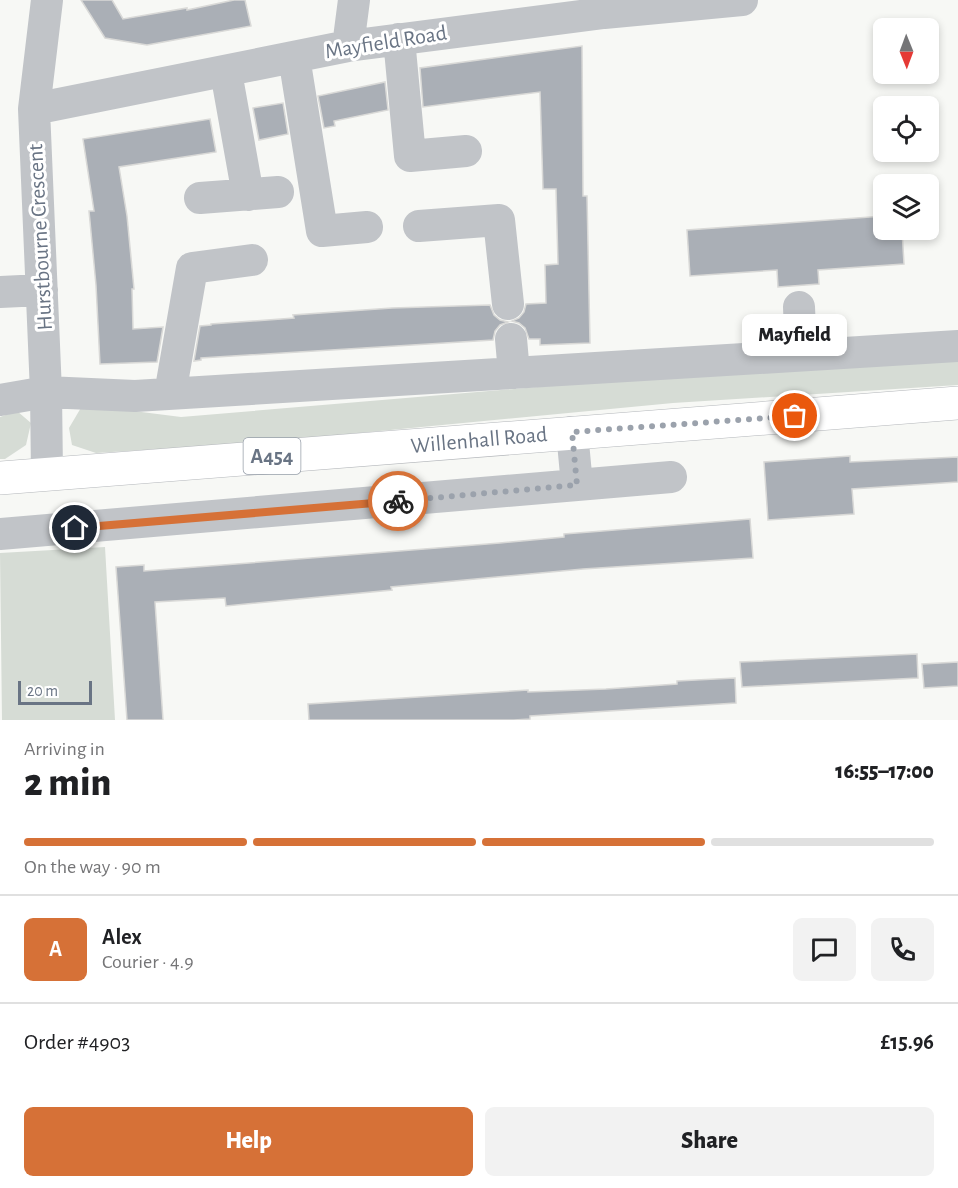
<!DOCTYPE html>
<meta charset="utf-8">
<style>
body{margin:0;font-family:"Alegreya Sans",sans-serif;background:#f2f2f2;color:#202124;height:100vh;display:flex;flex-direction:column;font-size:22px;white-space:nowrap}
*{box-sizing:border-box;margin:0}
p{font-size:20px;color:#757577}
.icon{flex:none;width:33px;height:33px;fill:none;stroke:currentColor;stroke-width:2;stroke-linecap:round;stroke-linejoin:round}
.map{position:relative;height:720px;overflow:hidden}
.side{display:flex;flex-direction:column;background:#fff;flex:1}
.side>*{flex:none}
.needle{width:39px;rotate:179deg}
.buttons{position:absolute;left:873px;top:18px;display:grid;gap:12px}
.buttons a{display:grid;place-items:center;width:66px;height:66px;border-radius:9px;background:#fff;box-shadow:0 3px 9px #0003;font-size:30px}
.scale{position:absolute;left:18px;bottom:15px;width:74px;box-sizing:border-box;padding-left:6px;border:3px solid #697484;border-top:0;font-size:16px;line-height:21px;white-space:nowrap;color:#697484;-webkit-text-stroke:4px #fff;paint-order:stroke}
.pin{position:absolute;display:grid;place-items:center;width:51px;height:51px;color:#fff;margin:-26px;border:3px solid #fff;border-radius:50%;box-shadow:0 2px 6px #0007}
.courier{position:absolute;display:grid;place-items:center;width:60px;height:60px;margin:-30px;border:4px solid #d67137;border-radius:50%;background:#fff;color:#222;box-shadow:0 2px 8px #0007}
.bubble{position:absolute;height:42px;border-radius:9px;background:#fff;box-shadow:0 3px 9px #0003;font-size:20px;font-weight:800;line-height:42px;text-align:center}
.overview em{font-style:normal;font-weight:800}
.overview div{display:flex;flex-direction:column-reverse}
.overview{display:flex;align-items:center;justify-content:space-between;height:102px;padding:0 24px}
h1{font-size:39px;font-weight:800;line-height:45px}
.bar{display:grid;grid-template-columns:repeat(4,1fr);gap:9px 6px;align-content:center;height:72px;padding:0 24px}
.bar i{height:8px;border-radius:4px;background:#e0e0e0}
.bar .active{background:#d67137}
.bar p{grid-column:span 4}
.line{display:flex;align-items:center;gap:15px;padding:0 24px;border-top:2px solid #e0e0e0}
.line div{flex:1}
.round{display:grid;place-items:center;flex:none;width:63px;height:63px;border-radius:9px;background:#f2f2f2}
.cta{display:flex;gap:12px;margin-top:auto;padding:12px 24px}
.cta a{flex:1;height:69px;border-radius:9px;background:#d67137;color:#fff;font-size:24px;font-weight:800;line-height:69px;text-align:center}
.cta a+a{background:#f2f2f2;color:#202124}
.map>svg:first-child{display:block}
.green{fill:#d6dcd5}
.building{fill:#aaafb6;stroke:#d9d9d7;stroke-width:1.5}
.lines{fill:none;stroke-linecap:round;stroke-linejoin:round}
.highway-casing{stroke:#b4b7bb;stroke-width:34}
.minor{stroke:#c1c4c8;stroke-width:32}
.highway{stroke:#fff;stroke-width:33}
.done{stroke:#9ba2ac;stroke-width:6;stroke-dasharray:0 10.8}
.route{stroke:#d67137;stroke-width:8}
.labels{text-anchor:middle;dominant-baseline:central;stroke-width:6;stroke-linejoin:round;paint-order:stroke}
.shield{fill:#fff;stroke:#969ea9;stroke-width:1.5}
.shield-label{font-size:21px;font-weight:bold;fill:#697484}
.street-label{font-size:22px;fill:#697484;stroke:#fff}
</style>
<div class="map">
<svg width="958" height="720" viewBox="0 0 958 720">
<rect width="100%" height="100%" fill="#f7f8f5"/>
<path class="green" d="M958,360v25l-285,18 -418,40 -159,10 -24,-8 -3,-17 13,-22 20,1 79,10 464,-39z
M17,411l14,12 -5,22 -21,14h-5v-42z
M105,547l10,173h-113l-2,-167z"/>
<path class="building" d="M81,0h31l11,19 64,-11v2l47,-10h11l6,26 -104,19 -42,-7z
M582,46l1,150h4l3,147 -50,2v-6h-11l-4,-11 -6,-5 -7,-2 7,-3 5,-6 2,-8 20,-1 -1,-38 13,-1 -2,-75h-13l-3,-97 -117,15 -3,-39z
M385,82l3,28 -54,11 1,5 -11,2 -6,-32z
M283,103l5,31 -29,6 -6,-32z
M210,119l6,33 -97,15 8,49 7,73h-2l1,40 30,-2 -6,35 -57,2 -4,-79 -7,-74h5l-11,-72z
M884,216v14h18l2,34 -86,6 1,14 -41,3 -1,-17 -87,6 -3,-46z
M490,305l4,10 6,5 8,2 -8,3 -5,6 -2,9 -292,18v2l-7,1 6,-35 11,-1v-1l83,-6 -1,-3 99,-7z
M850,456v6l108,-5v25l-106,7 2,25 -86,6 -4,-58z
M750,519l3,39 -170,11 -192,18 1,3 -166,16 -1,-8 -70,4 8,118h-36l-11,-153 28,-2v6l79,-6 277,-22 64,-6v-3l26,-2z
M917,654l1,24 -176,9 -2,-25z
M958,662v24l-34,2 -2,-24z
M735,678l1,25 -206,13v3l-16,1h-205l-1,-16 220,-14v2l78,-3 71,-5v-3z"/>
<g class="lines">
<defs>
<path id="highway" d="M0,478l958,-75"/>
</defs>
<use href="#highway" class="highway-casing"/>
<path class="minor" d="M47,0l-13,109 12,283 1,82
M399,39l11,117 56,-5
M348,46l6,-46
M294,57l28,174 45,-4
M226,72l22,123
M34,109l314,-63 256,-33 138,-13
M200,198l78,-6
M419,226l80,-6 9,84
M0,292l42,-2
M799,307l2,48
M511,339l3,34
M170,394l22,-126 60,-8
M0,400l46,-8 89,4 823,-50
M572,432l5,53
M0,534l671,-57"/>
<use href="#highway" class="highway"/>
</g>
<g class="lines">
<path class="done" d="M398,501l179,-16 -5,-53 223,-16"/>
<path class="route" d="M75,528l323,-27"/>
</g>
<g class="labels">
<rect class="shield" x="243.5" y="438" width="57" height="36" rx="4.5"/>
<g class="shield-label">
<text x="272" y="456">A454</text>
</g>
<g class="street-label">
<text transform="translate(386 42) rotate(-9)">Mayfield Road</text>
<text transform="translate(40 237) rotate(-93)">Hurstbourne Crescent</text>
<text transform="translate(479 440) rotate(-5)">Willenhall Road</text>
</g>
</g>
</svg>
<div class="buttons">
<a><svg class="needle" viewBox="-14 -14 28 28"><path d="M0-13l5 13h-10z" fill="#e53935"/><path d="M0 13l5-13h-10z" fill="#757577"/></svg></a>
<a><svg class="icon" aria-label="locate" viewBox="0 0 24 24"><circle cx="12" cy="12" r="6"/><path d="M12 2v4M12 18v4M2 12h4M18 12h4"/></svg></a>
<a><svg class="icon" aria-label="layers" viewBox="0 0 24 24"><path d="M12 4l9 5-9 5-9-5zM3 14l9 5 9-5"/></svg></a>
</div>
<div class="scale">20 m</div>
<div class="pin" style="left:795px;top:416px;background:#ea580c"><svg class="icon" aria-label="bag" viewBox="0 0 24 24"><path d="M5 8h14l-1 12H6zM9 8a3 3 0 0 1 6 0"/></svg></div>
<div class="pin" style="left:75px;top:528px;background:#1f2937"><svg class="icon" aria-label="home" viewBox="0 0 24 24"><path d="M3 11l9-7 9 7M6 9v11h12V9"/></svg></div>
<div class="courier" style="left:398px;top:501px"><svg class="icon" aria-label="bike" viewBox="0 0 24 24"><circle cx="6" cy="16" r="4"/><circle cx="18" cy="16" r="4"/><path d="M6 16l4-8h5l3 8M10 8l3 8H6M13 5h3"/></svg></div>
<div class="bubble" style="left:742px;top:314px;width:105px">Mayfield</div>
</div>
<section class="side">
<div class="overview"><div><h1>2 min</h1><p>Arriving in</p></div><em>16:55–17:00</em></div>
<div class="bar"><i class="active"></i><i class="active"></i><i class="active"></i><i></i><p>On the way · 90 m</p></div>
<div class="line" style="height:108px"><b class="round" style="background:#d67137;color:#fff">A</b><div><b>Alex</b><p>Courier · 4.9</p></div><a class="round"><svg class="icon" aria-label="chat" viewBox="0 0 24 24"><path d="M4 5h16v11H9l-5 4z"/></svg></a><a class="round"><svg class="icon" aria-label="phone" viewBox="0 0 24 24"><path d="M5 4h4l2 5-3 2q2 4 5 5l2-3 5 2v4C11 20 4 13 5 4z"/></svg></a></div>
<div class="line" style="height:78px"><div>Order #4903</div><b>£15.96</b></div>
<div class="cta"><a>Help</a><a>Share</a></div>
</section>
